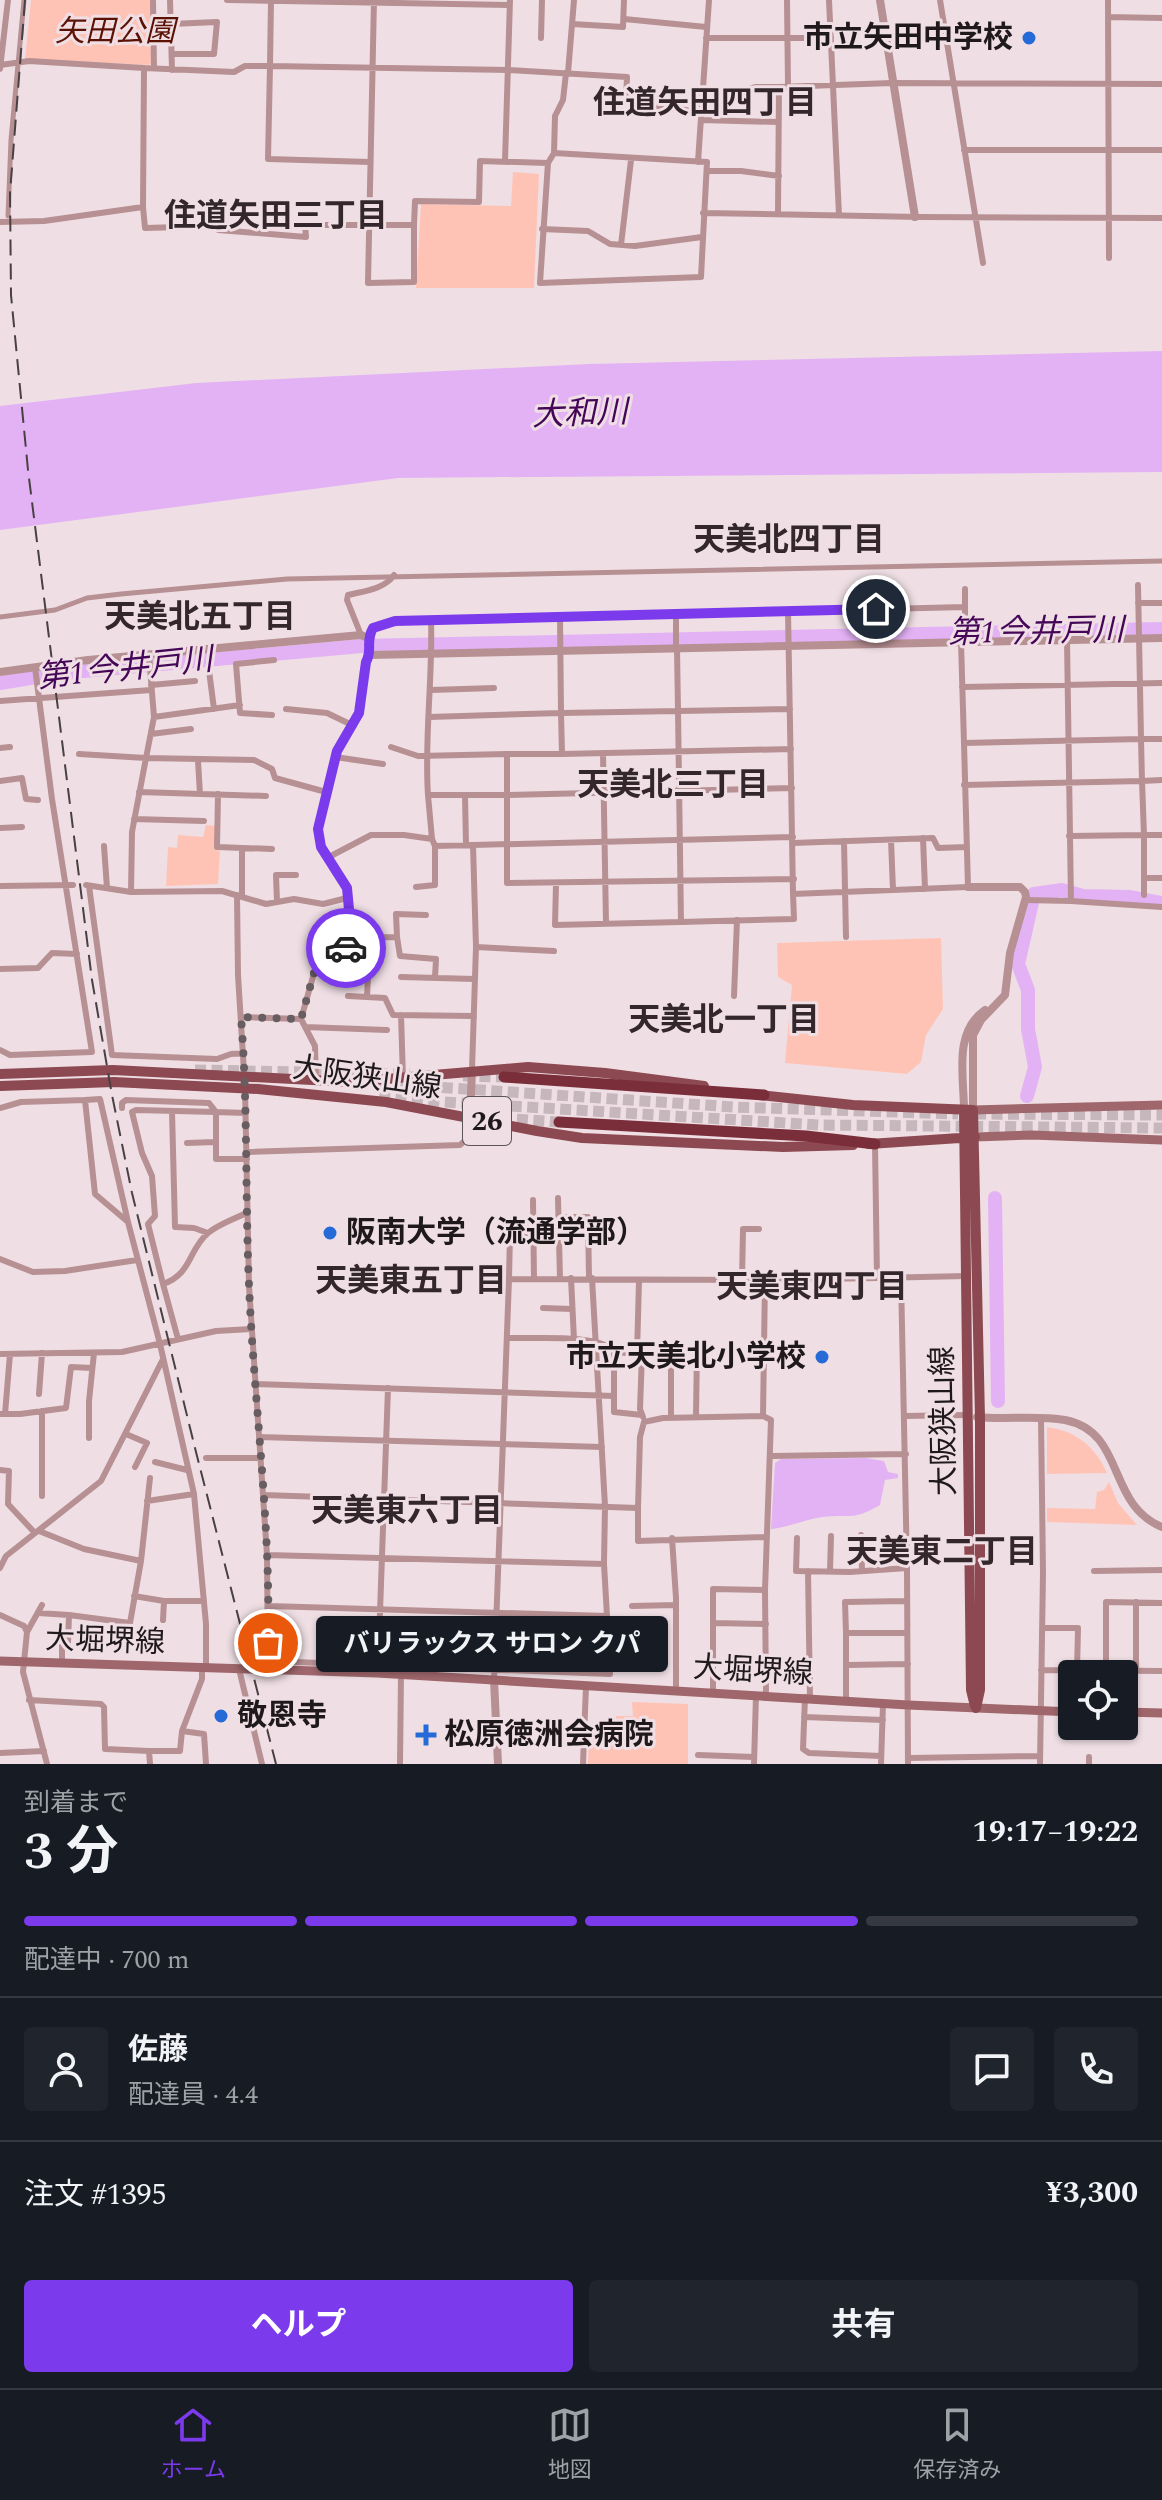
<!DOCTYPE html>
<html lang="ja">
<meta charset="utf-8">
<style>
body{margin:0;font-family:Spectral,"Noto Sans JP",serif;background:#20242c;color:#f1f3f6;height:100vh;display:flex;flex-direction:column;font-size:30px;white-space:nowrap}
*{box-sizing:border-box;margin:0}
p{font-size:26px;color:#9ea1a6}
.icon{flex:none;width:44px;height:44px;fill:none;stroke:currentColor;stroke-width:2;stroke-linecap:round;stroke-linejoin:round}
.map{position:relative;height:1764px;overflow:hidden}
.side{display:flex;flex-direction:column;background:#171b24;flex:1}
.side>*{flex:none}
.tools{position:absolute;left:1058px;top:1660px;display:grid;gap:16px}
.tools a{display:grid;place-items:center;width:80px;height:80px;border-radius:8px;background:#171b24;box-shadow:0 2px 6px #0004;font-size:40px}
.pin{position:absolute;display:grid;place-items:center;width:68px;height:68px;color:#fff;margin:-34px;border:4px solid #fff;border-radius:50%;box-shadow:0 2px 8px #0007}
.courier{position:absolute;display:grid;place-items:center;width:80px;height:80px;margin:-40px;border:6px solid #7c3aed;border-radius:50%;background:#fff;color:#222;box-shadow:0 2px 10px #0007}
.bubble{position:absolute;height:56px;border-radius:8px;background:#171b24;box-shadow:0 2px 6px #0004;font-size:26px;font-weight:700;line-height:56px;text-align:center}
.overview em{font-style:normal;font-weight:700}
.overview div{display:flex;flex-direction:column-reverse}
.overview{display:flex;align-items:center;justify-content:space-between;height:136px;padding:0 24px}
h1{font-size:52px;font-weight:700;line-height:60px}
.bar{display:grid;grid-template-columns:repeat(4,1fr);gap:12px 8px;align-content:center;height:96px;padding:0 24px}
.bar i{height:10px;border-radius:6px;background:#363941}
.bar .on{background:#7c3aed}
.bar p{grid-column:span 4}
.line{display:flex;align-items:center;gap:20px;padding:0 24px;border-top:2px solid #363941}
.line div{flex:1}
.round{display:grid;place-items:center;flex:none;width:84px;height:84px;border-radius:8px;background:#20242c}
.cta{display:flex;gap:16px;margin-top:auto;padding:16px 24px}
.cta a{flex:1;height:92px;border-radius:8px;background:#7c3aed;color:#fff;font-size:32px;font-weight:700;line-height:92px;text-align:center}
.cta a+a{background:#20242c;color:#f1f3f6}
.tabs{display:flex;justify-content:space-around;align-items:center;height:112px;border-top:2px solid #363941;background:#171b24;font-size:22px;color:#9ea1a6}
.tabs a{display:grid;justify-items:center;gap:4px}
.tabs .on{color:#7c3aed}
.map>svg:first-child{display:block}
.green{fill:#ffc3b6}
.water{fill:#e3b2f5}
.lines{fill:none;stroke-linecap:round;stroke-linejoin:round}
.river{stroke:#e3b2f5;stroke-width:14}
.motorway-tunnel{stroke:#c5b7bc;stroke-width:11;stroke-dasharray:11 5.5;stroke-linecap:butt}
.pedestrian{stroke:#b79093;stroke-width:5}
.minor{stroke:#b79093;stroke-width:6}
.tertiary{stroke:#b79093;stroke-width:8}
.secondary{stroke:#9f676c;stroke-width:9}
.primary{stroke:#8c4951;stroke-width:10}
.motorway{stroke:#7a2e3a;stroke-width:11}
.rail{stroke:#484043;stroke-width:2;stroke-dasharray:16 8;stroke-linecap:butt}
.done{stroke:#685e61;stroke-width:8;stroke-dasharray:0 14.4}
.route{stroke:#7c3aed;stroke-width:10}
.poi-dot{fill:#256ad6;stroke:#efdfe4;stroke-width:3}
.labels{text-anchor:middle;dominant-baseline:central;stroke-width:6;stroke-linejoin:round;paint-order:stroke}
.shield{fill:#efdfe4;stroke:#5d5457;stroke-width:2}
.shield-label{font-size:28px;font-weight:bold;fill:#1f191b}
.park-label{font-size:30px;font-style:italic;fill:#5b1104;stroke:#efdfe4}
.poi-label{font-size:30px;font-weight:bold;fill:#1f191b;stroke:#efdfe4;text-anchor:start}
.street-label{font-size:30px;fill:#1f191b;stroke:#efdfe4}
.neighbourhood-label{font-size:32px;font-weight:bold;fill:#33272b;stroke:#efdfe4}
.water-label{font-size:32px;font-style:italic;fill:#450658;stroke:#efdfe4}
</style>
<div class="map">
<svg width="1162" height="1764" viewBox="0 0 1162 1764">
<rect width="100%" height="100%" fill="#efdfe4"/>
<path class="green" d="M31,0h120l1,63 -3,2 -124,-6z
M513,172l26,2 -5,114h-118l5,-84 90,2z
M206,825l11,1 -1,24 4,1 -2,33 -52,2 2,-39 9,1 1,-13 25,2z
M941,938l2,71 -17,26 -5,27 -14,12 -122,-11 7,-78 -14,-8 -1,-34z
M1047,1427c29,4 48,19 60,46l-60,1z
M1109,1482l9,21 19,22 -90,-3v-14l48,1 2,-17 7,-2z
M632,1702l56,2v60h-100l1,-33h14v10l24,1 1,-11 -12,-7v-8h17z"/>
<path class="water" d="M1162,351v121l-764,6 -398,52v-124l196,-23 393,-19z
M866,1458l18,3 4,11 10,2v4l-13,2 -5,25c-28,16 -28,9 -57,12 -17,2 -33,10 -52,12l4,-66 6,-4z"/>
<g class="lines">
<path class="river" d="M0,683l61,-10 301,-27 800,-17
M1027,1096l8,-29 -7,-38v-39l-10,-26 16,-70 28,-4 21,6 46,1 33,6
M995,1198l3,203"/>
<path class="motorway-tunnel" d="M195,1070l215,4
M463,1076l41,1
M376,1083l358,24 224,7
M379,1098l441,27 342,3
M975,1114l187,1
M484,1117l75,5"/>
<path class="pedestrian" d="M8,216l3,-76 13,-140
M0,617l55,-7 32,-12 34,-4 166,-15 875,-18"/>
<path class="minor" d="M153,0l1,68
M170,0l2,70
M227,0l282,5
M374,0l-6,283 46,-1v-57
M787,0l1,86
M829,0l10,215
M940,0l43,263
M1108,0l1,258
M1108,17l54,1
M624,19l82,8
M171,24l46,-2 -3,32h-42
M572,24l51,3 1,-27
M541,38l1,-38
M706,38h125
M0,65l29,-4 115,7
M0,69l8,-69
M568,73l6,-73
M745,90l10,-3h24
M701,120l77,2
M964,150h198
M554,153l1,-37 8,-16 3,-27
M505,161l5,-161
M370,162l-102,-3 2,-93 239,4 118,7 -1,22 5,4 70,9
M698,162l11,-162
M707,171h34l38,5
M143,207l2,21 71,-2 2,4 88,7 -1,-12h109l1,-24 64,1 1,-41 68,2 -8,120 161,-6 6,-115 -153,-9 -6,10
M703,213l217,4 242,1
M778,213l1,-126 113,-4 270,1
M0,222l44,-1 99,-14 1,-139 90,4 11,-6h25l1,-66
M542,229l46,2 22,13 25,2 67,-9
M621,245l10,-85
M1138,585l3,154h21
M965,589v53
M1138,603h24
M788,611l5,283 175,-7 -4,-144 177,-4 1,42 20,-1
M361,635l-14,-35 1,-5c16,-4 37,-6 46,-20
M368,638l5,-10 22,-7 570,-14
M961,642l3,101
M676,648v-35
M149,655l5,62 -8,41 108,2 18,9 3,9 51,14c-6,23 -11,44 1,66l44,-23h33l28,4 -4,-44h79v-41h55l-1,-41 117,-2 -1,-63
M208,663l6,46
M151,685l44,-4
M962,687l200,-4
M431,690l63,-2
M0,701l151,-11
M286,709l41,4 25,12
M790,709l-112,2 3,211 113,-3 -1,-25
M272,715l-32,-2 -4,-49 38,-4
M154,717l86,-12
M429,717l132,-4 -1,-97
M151,734l40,-5
M391,747l27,9 89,-2
M0,748l10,-1
M603,753l3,170
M79,754l67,4 -14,74 -1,60 -45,-7
M562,754l229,-5
M335,757l48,7
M198,761l2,33
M0,781l22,-3 4,21 12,1
M964,785l178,-4 2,54h18
M792,788l-285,7v88l287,-4
M139,792l127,4
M326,792l11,-41 22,-38 7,-51 4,-7
M218,794l-1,53 55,2
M428,795c-4,-58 5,-116 3,-175
M465,795l1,50
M134,819l70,2
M0,828l22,-1
M1069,836l75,-1v60
M923,838l2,51
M432,839l3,7 358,-9
M891,840l2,50
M844,841l2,96
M793,843l140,-5 5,10 29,-1
M104,846l3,42
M1144,878h18
M556,884l-1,41 126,-3
M0,886l73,-1
M89,886l23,169 105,4 14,-5 13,-1
M416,887l19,-2v-39
M131,892l91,-1 44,13 28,-5 29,5 24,-6v-10l-20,-30
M237,895l1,80 7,113 4,198 18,269 1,115
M242,897v-49
M1025,900l46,1 -4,-261
M1071,901l91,6
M277,902l-1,-27h20
M397,937l-1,-23 30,1
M351,938l46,-1 3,19 36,3 -1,19
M476,947l78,4
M342,951l8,4h19l-2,42
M0,969l38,-1 14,-15 25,1
M401,977l74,2
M348,996l37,2 8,17 81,1
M734,996l3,-76
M401,1015l2,63
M241,1017l60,2
M305,1027l82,3
M0,1050l10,5 82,-3 -40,-253 -17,-132
M472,1070l4,-123 -3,-102
M316,1080l-1,-34 -14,-27 13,-46 15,-15 19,-11 3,-9 -4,-40
M85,1100l15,-1 28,123
M0,1108l21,-6 64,-2 10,94 33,28 32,122 34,150 12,130v44
M122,1108v-5l4,-3 83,3 7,9 30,1
M172,1111l3,116 19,1 14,5
M187,1143l28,-1
M247,1152l213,-7 8,-7 2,-20
M558,1198l2,81
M533,1200l1,79
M558,1217h30l1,61
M0,1259l33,13 32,-1 72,-11
M571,1278l3,62
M877,1278l89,-2
M901,1278l6,290 1,196
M509,1279l1,-46 48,-1
M742,1280l1,-51h16
M163,1284l-15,-60 7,-8 -3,-40 -10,-23 -10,-41 4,-2 80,2v47h31
M543,1308l29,1
M507,1338c28,1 91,-5 109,14l21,2 2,-73
M178,1339l-15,-55c29,-10 25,-34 45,-51 11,-9 27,-14 40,-21
M614,1349v63l28,3
M671,1351v67
M0,1354l122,-2 94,-21 35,-2
M637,1354h5l-2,55 3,8
M256,1384l358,12
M39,1394l3,-41
M0,1414h20l46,-6 5,-41 21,1
M5,1414l5,-60
M904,1416l64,-1
M696,1417l1,-70
M126,1434l21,9 -12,24
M259,1437l343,10
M89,1438v-37l5,-48
M771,1456l135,-2
M206,1458h54
M155,1462l32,8
M0,1470l9,1 -1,33 26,28
M264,1495l374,13v33l129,-4
M42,1496v-85
M147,1501l47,-7
M638,1508l2,-71 4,-15 19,-4 100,-2
M39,1531l45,18 57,12
M861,1535l1,36
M672,1538l4,60v93
M797,1538l-1,33 54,1 57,-4
M267,1555l337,9
M0,1568l6,-12 95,-75 61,-120
M808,1571l2,127
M830,1571l1,-35
M1094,1571l68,-1
M134,1596l30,5h40
M269,1606l338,10 -3,-52 1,-58 -13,-228
M632,1606l44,-1
M38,1613l31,2
M0,1615l24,11 3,6 -4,40 24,92
M163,1620l1,-19
M713,1623l53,1
M1042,1628h36l-1,43
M27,1632l15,-27
M846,1633l-1,-31 62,-1
M268,1661l342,13 -3,-58
M62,1663v-20h6l1,-28 61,8 11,-62 9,-83
M846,1665v-32h61
M378,1668l10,-280
M239,1669l23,95
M1041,1670l121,1
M1106,1671v-69l56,1
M1136,1671v-69
M494,1680l15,-401 256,1
M713,1693v-104l52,1
M766,1696l-1,-106 6,-170 -8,-4 2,-136 112,-2 -2,-134
M805,1697l-2,52 6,4 72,3
M29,1700l72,4 3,3 1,42 44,2 1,13
M846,1701v-36l62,-1
M804,1717l79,3
M182,1731l22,3 2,30
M149,1751h31l2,-20 20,-52v-11
M0,1753l44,-2
M698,1755l56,2
M1089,1757v7
M909,1758l131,-2
M400,1764l1,-90
M583,1764l3,-78
M754,1764l2,-69
M881,1764l2,-60
M1040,1764l3,-191 -2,-154"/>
<path class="tertiary" d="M880,0l35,217
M0,672l88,-12 273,-25 7,3 2,17 792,-17
M968,887h52l5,5 1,5 -16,56 -5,42 -24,25 -8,15v75
M964,1110c0,-33 -11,-78 21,-100
M470,1118l2,-48
M977,1417c29,3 59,-2 88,3 61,12 41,84 97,107
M494,1680l4,84"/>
<path class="secondary" d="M973,1110l189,-5
M975,1137l57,-2 130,5
M0,1661l377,12 531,32 164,7
M1124,1712l38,1"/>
<path class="primary" d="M0,1074l113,-4 238,12 177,-15 77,6 99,13
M0,1086l114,-4 144,7 128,13 151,29 45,7 201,9 70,-2
M759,1095l94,10 120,5 7,308v272l-4,18
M964,1110l7,580 4,16
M869,1144l106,-7"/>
<path class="motorway" d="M504,1077l260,18
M559,1122l247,14 69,8"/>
<path class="rail" d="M25,0l-15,193 1,102 17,175 64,510 20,115 20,98 65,263 79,308"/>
</g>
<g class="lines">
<path class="done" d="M268,1643c3,-120 -14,-239 -19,-358 -4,-90 -1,-179 -8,-268l60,2 13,-46 15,-15 17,-10"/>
<path class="route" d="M346,948l5,-10v-7l-4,-43 -26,-41 -3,-18 19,-78 22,-38 7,-51c7,-12 -1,-20 7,-34l22,-7 481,-12"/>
</g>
<g class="poi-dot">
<circle cx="1029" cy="38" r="8"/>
<circle cx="330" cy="1233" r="8"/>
<circle cx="822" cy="1357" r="8"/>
<circle cx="221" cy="1716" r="8"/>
<path d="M422 1723h8v8h8v8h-8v8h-8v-8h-8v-8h8z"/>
</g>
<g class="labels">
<rect class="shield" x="463" y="1097" width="48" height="48" rx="6"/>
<g class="shield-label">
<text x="487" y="1121">26</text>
</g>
<g class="park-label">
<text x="115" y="32">矢田公園</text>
</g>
<g class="poi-label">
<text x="1013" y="38" text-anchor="end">市立矢田中学校</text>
<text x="346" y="1233">阪南大学（流通学部）</text>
<text x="806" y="1357" text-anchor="end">市立天美北小学校</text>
<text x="237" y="1716">敬恩寺</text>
<text x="444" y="1735">松原徳洲会病院</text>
</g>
<g class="street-label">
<text transform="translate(367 1078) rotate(8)">大阪狭山線</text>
<text transform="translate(944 1421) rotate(-91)">大阪狭山線</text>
<text transform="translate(105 1641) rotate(2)">大堀堺線</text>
<text transform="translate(753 1671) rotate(3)">大堀堺線</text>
</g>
<g class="neighbourhood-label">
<text x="705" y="103">住道矢田四丁目</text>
<text x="276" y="216">住道矢田三丁目</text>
<text x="789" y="540">天美北四丁目</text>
<text x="200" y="617">天美北五丁目</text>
<text x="673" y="785">天美北三丁目</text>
<text x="724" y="1020">天美北一丁目</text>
<text x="411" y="1281">天美東五丁目</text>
<text x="812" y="1287">天美東四丁目</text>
<text x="407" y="1511">天美東六丁目</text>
<text x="942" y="1552">天美東二丁目</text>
</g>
<g class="water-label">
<text transform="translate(580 414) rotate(-2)">大和川</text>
<text transform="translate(1036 632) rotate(-1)">第1今井戸川</text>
<text transform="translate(125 669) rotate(-6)">第1今井戸川</text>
</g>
</g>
</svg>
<div class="tools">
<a><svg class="icon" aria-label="locate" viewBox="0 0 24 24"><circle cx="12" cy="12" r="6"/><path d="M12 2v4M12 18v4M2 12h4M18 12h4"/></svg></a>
</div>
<div class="pin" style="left:268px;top:1643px;background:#ea580c"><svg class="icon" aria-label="bag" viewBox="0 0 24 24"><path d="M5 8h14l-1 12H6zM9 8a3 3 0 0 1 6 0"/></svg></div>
<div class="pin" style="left:876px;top:609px;background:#1f2937"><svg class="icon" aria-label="home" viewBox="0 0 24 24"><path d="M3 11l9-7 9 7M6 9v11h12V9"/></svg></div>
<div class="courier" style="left:346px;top:948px"><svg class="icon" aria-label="car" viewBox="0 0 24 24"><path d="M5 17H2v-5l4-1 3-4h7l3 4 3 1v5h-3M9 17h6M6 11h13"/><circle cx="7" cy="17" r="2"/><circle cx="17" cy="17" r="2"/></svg></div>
<div class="bubble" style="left:316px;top:1616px;width:352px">バリラックス サロン クパ</div>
</div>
<section class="side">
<div class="overview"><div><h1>3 分</h1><p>到着まで</p></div><em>19:17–19:22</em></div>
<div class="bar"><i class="on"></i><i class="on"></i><i class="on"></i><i></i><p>配達中 · 700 m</p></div>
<div class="line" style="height:144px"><a class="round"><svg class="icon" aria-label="person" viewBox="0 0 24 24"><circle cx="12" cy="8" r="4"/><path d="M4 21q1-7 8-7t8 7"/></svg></a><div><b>佐藤</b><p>配達員 · 4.4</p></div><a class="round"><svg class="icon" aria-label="chat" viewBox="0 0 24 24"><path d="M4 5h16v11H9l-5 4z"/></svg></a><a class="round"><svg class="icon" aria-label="phone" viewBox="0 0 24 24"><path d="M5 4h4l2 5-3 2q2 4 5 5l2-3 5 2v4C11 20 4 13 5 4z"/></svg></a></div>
<div class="line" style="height:104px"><div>注文 #1395</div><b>¥3,300</b></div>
<div class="cta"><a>ヘルプ</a><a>共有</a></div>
</section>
<nav class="tabs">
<a class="on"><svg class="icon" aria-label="home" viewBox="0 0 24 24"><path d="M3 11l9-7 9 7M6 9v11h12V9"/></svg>ホーム</a>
<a><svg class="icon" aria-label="map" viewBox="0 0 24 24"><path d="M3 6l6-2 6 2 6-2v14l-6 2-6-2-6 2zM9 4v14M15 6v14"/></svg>地図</a>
<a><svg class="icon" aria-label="saved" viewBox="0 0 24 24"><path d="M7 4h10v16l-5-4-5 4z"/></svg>保存済み</a>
</nav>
